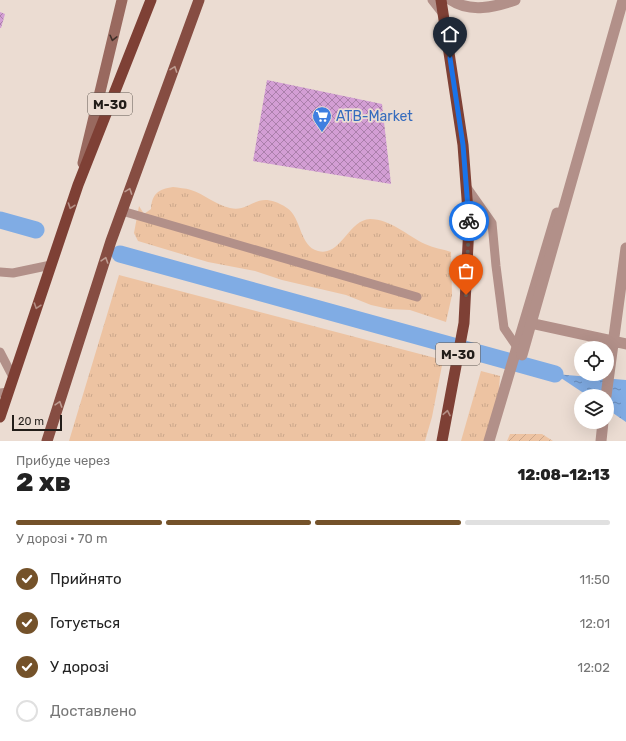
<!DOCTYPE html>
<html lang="uk">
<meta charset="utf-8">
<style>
body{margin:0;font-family:Rubik,sans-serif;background:#f6f6f6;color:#222;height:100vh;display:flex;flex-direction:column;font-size:15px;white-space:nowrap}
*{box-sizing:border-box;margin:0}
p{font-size:13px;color:#767676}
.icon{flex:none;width:22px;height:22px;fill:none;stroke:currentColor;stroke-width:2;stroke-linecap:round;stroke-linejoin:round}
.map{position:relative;height:441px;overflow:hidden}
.side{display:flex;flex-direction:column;background:#fff;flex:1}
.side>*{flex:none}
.controls{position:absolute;left:574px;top:341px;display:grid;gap:8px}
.controls a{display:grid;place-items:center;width:40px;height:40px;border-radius:50%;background:#fff;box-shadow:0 4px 16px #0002;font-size:20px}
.scale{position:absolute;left:12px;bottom:10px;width:50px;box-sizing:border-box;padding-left:4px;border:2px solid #221d19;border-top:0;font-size:11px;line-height:14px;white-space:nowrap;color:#221d19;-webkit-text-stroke:3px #ebdcd2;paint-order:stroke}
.pin{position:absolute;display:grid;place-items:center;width:34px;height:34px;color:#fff;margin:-41px -17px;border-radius:50% 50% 50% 0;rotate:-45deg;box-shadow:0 0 4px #0007}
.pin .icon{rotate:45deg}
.courier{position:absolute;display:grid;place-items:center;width:40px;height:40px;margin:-20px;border:3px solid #1a73e8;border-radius:50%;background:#fff;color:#222;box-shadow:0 1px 5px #0007}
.overview em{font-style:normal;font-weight:800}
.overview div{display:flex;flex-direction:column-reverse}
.overview{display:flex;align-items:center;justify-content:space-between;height:68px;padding:0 16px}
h1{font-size:26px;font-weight:800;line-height:30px}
.bar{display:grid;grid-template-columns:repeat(4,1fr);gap:6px 4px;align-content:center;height:48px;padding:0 16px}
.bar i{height:5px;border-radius:3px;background:#e0e0e0}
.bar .on{background:#74522a}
.bar p{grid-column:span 4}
ol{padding:0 16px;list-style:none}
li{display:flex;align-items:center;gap:12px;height:44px}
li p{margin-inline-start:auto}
li .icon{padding:4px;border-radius:50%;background:#74522a;color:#fff;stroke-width:4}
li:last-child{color:#767676}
li i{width:22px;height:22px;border:2px solid #e0e0e0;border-radius:50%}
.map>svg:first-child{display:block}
.grass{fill:url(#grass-tufts)}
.garden{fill:url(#garden-furrows)}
.water{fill:url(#water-ripples)}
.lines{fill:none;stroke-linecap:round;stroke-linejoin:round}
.canal{stroke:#80ace4;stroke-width:17}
.building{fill:url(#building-cross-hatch)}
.service{stroke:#b29089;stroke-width:9}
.minor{stroke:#b29089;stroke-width:11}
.secondary{stroke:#99695f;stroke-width:11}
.primary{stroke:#864d42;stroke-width:11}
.trunk{stroke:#7e4035;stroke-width:11}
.minor-bridge{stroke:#b29089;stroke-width:11}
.oneway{stroke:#40302a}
.oneway2{stroke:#be9c91}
.oneway3{stroke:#b48e84}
.done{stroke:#68605a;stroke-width:4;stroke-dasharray:0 7.2}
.route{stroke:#1a73e8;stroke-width:5}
.labels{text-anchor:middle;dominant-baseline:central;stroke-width:3.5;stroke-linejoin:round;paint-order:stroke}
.shield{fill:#ebdcd2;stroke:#5e5650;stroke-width:1}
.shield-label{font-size:13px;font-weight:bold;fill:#221d19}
.shop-label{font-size:14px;fill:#366cbe;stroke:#ebdcd2;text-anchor:start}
</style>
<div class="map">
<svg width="626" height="441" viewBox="0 0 626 441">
<defs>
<pattern id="grass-tufts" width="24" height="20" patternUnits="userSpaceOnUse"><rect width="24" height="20" fill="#edc3a2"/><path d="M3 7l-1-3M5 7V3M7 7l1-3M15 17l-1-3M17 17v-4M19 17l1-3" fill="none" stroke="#cba78b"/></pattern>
<pattern id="garden-furrows" width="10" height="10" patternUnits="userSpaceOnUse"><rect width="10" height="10" fill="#edc3a2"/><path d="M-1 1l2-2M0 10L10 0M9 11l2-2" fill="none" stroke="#cba78b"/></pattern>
<pattern id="water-ripples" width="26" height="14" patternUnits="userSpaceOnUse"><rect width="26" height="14" fill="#80ace4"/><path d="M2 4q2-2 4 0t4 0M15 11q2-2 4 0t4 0" fill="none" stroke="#688bb8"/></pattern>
<pattern id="building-cross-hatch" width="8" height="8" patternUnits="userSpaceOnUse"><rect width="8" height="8" fill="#d39ed4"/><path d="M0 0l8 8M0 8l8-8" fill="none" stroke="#ab80ab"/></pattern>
</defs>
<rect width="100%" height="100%" fill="#ebdcd2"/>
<path class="grass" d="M173,187c6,1 12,1 18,3 13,4 25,15 39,18 22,5 26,-20 57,0 15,10 12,38 31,43 23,6 30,-31 52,-32 20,0 38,17 55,25 8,4 18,5 26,8l1,43 -6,27 -36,-12 -21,-1 -18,-4 -25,-10 -64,-15 -27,-9 -47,-9 -70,-21 -4,-8 5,-27 5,8 7,-5c1,-15 7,-20 22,-22z
M119,275l324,85 -11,57 -7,24h-356z
M481,371l19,5 -3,39 -8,26h-28z"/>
<path class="garden" d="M510,434h32l11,7h-46z"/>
<path class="water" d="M555,374l71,6v42l-19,-13v-13h-19z"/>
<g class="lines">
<path class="canal" d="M0,220l36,10
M120,254l435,120"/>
</g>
<path class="building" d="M0,12l5,2 -4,14h-1z
M267,80l115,24 9,80 -138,-23z"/>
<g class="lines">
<path class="service" d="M432,0l11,14
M466,186l26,37 4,43 8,62 15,22
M122,211l295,86
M0,272l13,1 38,-8
M0,352l13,25
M0,393l8,-1"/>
<path class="minor" d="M451,0c19,13 44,7 64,0
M528,331l2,-8 96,21
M606,396l20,-148
M489,441l68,-228
M601,441l2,-19"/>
<path class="secondary" d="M83,163l39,-163"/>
<path class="primary" d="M47,441l64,-200 88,-241"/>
<path class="trunk" d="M441,0l22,145 6,80 -5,98 -22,118
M0,417l78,-232 73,-185"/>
<path class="minor-bridge" d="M526,338l-4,17 101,-355"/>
</g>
<defs><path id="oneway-chevron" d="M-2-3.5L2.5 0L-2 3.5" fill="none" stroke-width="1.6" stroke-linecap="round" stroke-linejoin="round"/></defs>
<use class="oneway" href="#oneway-chevron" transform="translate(113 38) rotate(104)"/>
<g class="oneway2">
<use href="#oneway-chevron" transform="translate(174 69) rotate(-70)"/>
<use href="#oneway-chevron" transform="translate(129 191) rotate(-70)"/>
<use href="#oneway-chevron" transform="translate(105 260) rotate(-72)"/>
<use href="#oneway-chevron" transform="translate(59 404) rotate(-72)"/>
</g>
<g class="oneway3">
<use href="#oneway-chevron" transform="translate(71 206) rotate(109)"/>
<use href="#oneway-chevron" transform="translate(37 306) rotate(109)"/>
<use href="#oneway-chevron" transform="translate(447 413) rotate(-79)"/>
</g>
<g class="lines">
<path class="done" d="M466,295l3,-74"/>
<path class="route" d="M450,58l13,87 6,76"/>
</g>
<defs>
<symbol id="supermarket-pin" viewBox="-11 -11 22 30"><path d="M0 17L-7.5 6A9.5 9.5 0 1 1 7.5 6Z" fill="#3f7fe0" stroke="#ebdcd2"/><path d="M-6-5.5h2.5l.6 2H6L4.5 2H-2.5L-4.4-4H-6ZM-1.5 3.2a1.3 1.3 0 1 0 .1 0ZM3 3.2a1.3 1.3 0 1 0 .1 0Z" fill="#fff"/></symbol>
</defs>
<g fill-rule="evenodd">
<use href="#supermarket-pin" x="311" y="105" width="22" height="30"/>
</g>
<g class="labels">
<g class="shield">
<rect x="88" y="93" width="44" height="22" rx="3"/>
<rect x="436" y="343" width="44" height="22" rx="3"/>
</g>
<g class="shield-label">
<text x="110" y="104">М-30</text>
<text x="458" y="354">М-30</text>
</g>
<g class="shop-label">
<text x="336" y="116">ATB-Market</text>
</g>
</g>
</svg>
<div class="controls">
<a><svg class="icon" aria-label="locate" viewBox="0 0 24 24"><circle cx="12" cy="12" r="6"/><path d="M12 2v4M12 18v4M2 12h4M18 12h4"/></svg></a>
<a><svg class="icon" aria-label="layers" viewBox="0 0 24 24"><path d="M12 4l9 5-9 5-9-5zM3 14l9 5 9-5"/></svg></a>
</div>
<div class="scale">20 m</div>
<div class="pin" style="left:466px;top:295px;background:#ea580c"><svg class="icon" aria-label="bag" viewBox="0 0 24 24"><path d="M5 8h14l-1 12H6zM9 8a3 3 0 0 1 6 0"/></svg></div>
<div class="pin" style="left:450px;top:58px;background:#1f2937"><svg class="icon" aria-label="home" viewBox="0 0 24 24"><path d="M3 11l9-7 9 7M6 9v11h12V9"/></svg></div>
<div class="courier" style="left:469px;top:221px"><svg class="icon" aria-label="bike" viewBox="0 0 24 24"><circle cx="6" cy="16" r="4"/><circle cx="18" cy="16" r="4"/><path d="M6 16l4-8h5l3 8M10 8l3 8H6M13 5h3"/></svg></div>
</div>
<section class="side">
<div class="overview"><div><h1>2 хв</h1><p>Прибуде через</p></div><em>12:08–12:13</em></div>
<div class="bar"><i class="on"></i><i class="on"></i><i class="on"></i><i></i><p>У дорозі · 70 m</p></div>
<ol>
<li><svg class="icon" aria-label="check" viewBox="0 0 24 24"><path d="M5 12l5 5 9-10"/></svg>Прийнято<p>11:50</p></li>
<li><svg class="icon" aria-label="check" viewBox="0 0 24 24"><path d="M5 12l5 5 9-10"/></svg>Готується<p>12:01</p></li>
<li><svg class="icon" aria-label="check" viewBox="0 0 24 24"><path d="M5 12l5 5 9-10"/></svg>У дорозі<p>12:02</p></li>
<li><i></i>Доставлено</li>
</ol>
</section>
